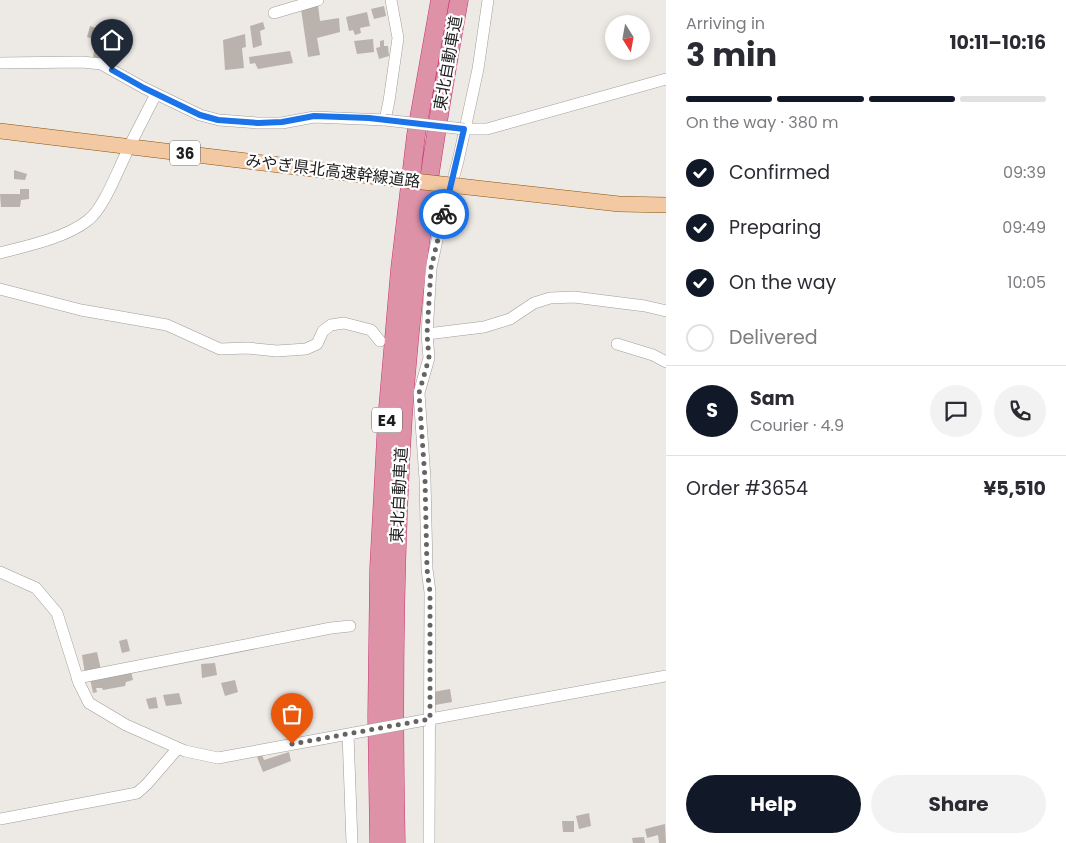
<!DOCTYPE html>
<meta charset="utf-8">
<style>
body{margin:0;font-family:Poppins,"Noto Sans JP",sans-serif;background:#f2f2f3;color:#2b2b33;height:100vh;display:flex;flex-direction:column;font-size:19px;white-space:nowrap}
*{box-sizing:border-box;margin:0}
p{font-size:16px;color:#7c7c81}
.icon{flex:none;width:28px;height:28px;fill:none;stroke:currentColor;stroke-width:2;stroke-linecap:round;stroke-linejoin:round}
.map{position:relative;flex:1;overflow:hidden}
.details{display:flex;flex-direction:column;background:#fff;width:400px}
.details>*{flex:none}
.needle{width:32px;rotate:169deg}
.buttons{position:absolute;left:605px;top:15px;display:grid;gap:10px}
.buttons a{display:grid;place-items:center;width:45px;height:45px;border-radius:50%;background:#fff;box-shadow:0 2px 8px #0003;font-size:25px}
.pin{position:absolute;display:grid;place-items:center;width:42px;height:42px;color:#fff;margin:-51px -21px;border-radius:50% 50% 50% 0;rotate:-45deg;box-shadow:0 0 5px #0007}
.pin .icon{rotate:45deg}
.courier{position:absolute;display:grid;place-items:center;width:50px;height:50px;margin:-25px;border:4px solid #1a73e8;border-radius:50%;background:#fff;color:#222;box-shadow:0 1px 6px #0007}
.head em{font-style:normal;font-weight:700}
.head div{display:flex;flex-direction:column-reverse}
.head{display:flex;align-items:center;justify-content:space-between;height:85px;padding:0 20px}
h1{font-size:32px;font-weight:700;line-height:38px}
.bar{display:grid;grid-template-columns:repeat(4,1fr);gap:8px 5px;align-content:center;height:60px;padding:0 20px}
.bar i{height:6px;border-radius:4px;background:#e1e1e2}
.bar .selected{background:#111827}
.bar p{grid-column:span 4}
.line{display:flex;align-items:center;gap:12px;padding:0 20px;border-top:1px solid #e1e1e2}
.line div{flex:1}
.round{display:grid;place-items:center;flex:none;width:52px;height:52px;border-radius:26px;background:#f2f2f3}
ol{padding:0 20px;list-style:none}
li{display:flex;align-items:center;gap:15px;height:55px}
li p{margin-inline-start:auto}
li .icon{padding:5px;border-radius:50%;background:#111827;color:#fff;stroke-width:4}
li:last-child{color:#7c7c81}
li i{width:28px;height:28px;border:2px solid #e1e1e2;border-radius:50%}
.button{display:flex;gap:10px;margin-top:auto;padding:10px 20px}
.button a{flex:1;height:58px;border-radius:30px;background:#111827;color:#fff;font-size:20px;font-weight:700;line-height:58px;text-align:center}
.button a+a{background:#f2f2f3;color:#2b2b33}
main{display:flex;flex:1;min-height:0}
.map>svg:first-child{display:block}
.building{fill:#bab2ad}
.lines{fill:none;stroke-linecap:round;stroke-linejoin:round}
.minor-casing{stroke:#9e9e9e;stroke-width:12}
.major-casing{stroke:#89540d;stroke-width:16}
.highway-casing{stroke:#c93375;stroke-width:19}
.minor{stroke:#fff;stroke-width:11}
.major{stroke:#f3c9a3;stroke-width:15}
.highway{stroke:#de92a8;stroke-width:18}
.minor-bridge-casing{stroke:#9e9e9e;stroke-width:12;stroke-linecap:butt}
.major-bridge-casing{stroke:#89540d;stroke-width:16;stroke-linecap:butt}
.minor-bridge{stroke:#fff;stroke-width:11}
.major-bridge{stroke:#f3c9a3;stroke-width:15}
.done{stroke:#666463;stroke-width:5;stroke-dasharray:0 9}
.route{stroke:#1a73e8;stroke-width:6}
.labels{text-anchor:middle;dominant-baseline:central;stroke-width:4.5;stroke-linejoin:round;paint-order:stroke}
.shield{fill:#fff;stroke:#616161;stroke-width:1}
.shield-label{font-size:15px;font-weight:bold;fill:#1d1d1d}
.street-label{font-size:16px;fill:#1d1d1d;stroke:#fff}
</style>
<main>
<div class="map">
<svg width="666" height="843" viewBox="0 0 666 843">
<rect width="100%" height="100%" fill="#ede9e4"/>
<path class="building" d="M318,5l2,16 19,-3 1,14 -23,6 3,17 -12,2 -7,-48z
M384,6l2,10 -12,3 -3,-10z
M367,12l3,14 -10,2 1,5 -6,2 -2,-5 -4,1 -3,-14z
M263,22l2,7 -5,2 2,14 -9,3 -3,-22z
M90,26l12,4 -3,11 -12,-4z
M245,34l1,13 -4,1 2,20 -19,2 -2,-30z
M373,39l1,13 -17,2 -3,-13z
M384,40v6h4l1,10 -10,3 -3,-11 4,-1v-6z
M95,46l16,3 1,-3 8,1 -5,16 -22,-6z
M290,51l3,12 -35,6 -3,-6 -5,1 -1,-7z
M14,170l13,4 -2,6 -11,-1z
M20,189h9v10l-8,1 -1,7h-19l-1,-13h20z
M127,639l3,12 -8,2 -3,-12z
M97,652l4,18 -16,4 -3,-19z
M215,663l2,12 -15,3 -1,-14z
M131,671l2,9 -7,2 -1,4 -22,4 -1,-2h-6l1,4 -4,1 -3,-14z
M235,680l3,12 -13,4 -4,-13z
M450,689l2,13 -17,3 -2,-13z
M179,693l3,11 -16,2 -3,-11z
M156,697l2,11 -9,1 -3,-10z
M289,752l2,9 -28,11 -6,-15 5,-2 2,5z
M589,813l2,13 -12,3 -3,-13z
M562,821h12v11h-11z
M665,824l1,19h-7l-1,-8 -11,3 -2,-9z
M644,837l1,6h-12l-1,-5z"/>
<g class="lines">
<defs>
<path id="minor" d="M274,13l44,-13
M0,63l82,-1 19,2 43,24 56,27 19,5 39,3h24l32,-6 71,3 4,-19 9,-63 -7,-38
M464,129h23l179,-50
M132,141l24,-47
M0,253c27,-7 65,-15 87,-32 16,-11 30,-49 39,-67
M0,289l81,21 86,15 53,24 27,-1 30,3 29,-2 11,-5 6,-13 8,-6 13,-2 27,7 9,11
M427,334l57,-7 26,-8 24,-16 16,-5 24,-1 71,9 21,5
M617,344l36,11 13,7
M0,572l36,16 21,25 22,70 10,20 37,22 59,26 33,7 136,-25
M77,678l254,-50 19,-2
M425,720l241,-44
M348,734l4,109
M0,819l137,-26 10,-9 31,-36
M429,843l1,-251 -3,-23 -2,-90 -6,-86 10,-35 -2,-24 4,-66 6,-28 21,-79 20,-92 10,-69"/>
<path id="major" d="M0,131l370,45
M459,186l160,18 47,1"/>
<path id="highway" d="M379,843l-2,-127 2,-148 8,-149 13,-150 16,-134 24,-135
M396,843c-3,-142 -2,-284 7,-426 9,-140 31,-279 56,-417"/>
</defs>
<use href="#minor" class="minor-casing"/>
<use href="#major" class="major-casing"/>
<use href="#highway" class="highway-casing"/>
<use href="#minor" class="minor"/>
<use href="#major" class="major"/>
<use href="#highway" class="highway"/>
<defs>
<path id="minor-bridge" d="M385,120l79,9
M354,733l71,-13"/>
<path id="major-bridge" d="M370,176l89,10"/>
</defs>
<use href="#minor-bridge" class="minor-bridge-casing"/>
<use href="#major-bridge" class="major-bridge-casing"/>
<use href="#minor-bridge" class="minor-bridge"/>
<use href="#major-bridge" class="major-bridge"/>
</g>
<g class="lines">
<path class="done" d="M292,744l138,-25v-127l-3,-23 -2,-90 -6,-86 10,-35 -2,-24 4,-66 13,-54"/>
<path class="route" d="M112,70l32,18 56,27 18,5 40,3 24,-1 32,-6 55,2 95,11 -20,85"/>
</g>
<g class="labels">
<g class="shield">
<rect x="170" y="140.5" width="30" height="25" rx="4"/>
<rect x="372" y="407.5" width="30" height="25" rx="4"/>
</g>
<g class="shield-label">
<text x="185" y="153">36</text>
<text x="387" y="420">E4</text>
</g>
<g class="street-label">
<text transform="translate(448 63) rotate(-80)">東北自動車道</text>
<text transform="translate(333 171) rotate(7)">みやぎ県北高速幹線道路</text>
<text transform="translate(399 495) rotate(-87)">東北自動車道</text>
</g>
</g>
</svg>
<div class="buttons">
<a><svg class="needle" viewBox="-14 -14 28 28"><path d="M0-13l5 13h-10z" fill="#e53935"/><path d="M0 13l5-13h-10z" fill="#7c7c81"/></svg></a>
</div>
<div class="pin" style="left:292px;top:744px;background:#ea580c"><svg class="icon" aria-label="bag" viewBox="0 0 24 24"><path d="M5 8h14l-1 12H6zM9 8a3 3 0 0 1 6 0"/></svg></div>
<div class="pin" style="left:112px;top:70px;background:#1f2937"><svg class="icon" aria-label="home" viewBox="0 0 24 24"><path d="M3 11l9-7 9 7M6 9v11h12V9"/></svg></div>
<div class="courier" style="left:444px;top:214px"><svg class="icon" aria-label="bike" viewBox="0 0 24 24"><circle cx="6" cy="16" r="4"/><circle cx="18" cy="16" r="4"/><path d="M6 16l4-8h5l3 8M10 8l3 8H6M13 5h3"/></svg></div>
</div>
<section class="details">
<div class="head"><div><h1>3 min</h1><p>Arriving in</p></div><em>10:11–10:16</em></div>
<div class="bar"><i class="selected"></i><i class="selected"></i><i class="selected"></i><i></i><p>On the way · 380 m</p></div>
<ol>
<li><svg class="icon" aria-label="check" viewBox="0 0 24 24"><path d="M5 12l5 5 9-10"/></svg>Confirmed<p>09:39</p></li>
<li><svg class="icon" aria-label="check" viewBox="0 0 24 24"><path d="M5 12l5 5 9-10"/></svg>Preparing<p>09:49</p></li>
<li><svg class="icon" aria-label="check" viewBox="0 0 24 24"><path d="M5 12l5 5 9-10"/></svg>On the way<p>10:05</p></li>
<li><i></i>Delivered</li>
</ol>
<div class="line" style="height:90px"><b class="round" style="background:#111827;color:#fff">S</b><div><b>Sam</b><p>Courier · 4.9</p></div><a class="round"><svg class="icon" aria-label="chat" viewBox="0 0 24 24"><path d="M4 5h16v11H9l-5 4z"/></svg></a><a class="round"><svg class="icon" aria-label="phone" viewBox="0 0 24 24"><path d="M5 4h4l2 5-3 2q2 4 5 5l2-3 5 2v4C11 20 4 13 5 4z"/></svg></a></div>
<div class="line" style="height:65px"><div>Order #3654</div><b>¥5,510</b></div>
<div class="button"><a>Help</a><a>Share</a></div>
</section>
</main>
